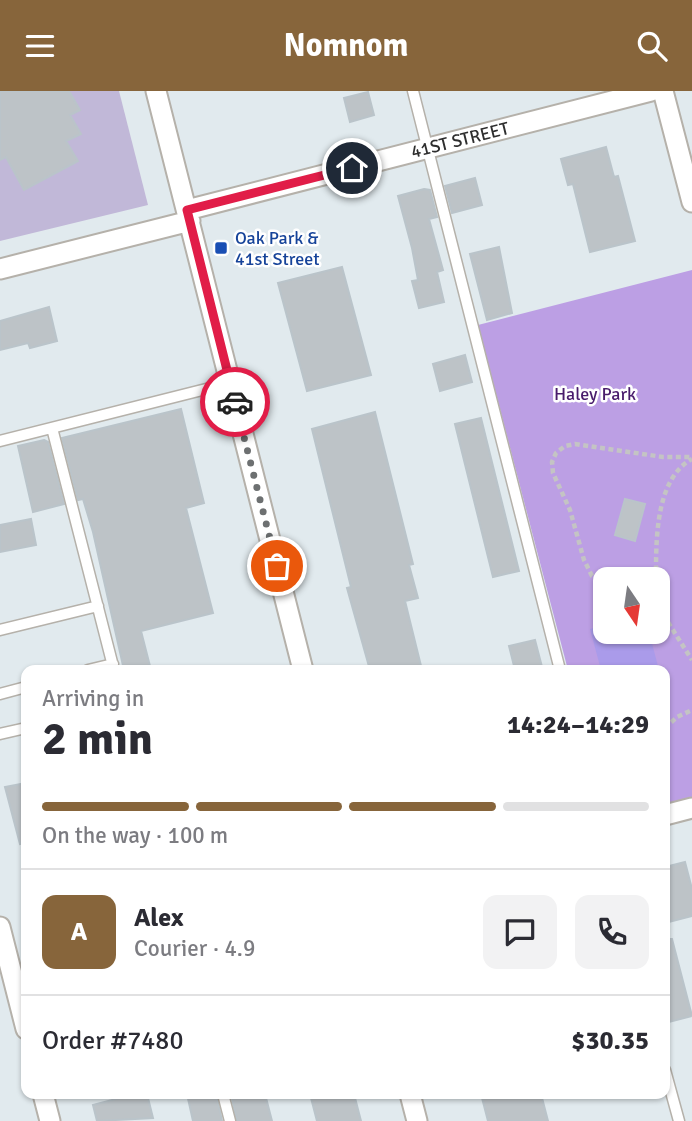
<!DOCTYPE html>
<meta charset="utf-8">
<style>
body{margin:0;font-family:Signika,sans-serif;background:#f2f2f3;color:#2b2b33;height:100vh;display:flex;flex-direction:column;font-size:26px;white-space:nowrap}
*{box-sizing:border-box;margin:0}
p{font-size:23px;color:#7c7c81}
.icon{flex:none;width:38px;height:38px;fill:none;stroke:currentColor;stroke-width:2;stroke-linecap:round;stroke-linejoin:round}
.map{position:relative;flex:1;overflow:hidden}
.drawer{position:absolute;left:21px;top:574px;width:649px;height:434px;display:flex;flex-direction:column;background:#fff;border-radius:14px;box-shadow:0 2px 5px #0004}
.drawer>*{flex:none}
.needle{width:46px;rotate:167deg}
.fabs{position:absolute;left:593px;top:476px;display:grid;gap:14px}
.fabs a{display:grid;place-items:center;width:77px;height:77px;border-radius:14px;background:#fff;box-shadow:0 2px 5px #0004;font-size:35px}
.pin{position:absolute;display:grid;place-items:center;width:60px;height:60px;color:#fff;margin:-30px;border:4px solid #fff;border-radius:50%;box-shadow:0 2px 7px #0007}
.courier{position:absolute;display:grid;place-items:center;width:70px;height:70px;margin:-35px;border:5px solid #e11d48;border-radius:50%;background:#fff;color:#222;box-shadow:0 2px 9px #0007}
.overview em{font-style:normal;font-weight:700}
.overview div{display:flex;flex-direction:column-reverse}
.overview{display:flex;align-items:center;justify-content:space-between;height:119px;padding:0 21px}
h1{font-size:46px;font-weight:700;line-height:52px}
.bar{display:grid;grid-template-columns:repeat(4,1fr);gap:10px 7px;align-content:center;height:84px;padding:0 21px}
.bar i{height:9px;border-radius:5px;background:#e1e1e2}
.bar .current{background:#87653b}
.bar p{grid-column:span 4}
.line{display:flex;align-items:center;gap:18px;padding:0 21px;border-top:2px solid #e1e1e2}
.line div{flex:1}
.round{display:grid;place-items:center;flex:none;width:74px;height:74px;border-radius:14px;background:#f2f2f3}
header{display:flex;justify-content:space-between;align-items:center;height:91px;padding:0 21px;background:#87653b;color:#fff;font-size:32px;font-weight:700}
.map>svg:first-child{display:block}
.green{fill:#bc9fe4;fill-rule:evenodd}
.cemetery{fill:#c1b8d8}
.pitch{fill:#aa9bea}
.building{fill:#bdc3c7;stroke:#bac4ca;stroke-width:2}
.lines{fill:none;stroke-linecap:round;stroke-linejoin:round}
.lane-casing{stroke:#b5b1aa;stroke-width:13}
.street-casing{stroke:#b5b1aa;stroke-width:23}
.path{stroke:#c4c4c4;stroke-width:4.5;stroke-dasharray:5 3.5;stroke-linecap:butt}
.lane{stroke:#fff;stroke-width:10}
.street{stroke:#fff;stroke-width:19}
.done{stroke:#6d7071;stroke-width:7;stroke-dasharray:0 12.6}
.route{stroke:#e11d48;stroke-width:9}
.transit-dot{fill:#1a4fb4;stroke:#fff;stroke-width:2.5}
.labels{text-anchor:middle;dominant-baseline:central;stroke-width:5;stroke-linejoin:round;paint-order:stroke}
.street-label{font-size:18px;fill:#2e2e2e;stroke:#fff}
.transit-label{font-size:18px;fill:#164399;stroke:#fff;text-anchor:start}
.park-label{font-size:18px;fill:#491c6c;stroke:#fff}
</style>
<header><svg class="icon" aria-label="menu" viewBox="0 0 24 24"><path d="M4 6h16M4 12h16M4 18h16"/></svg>Nomnom<svg class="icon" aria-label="search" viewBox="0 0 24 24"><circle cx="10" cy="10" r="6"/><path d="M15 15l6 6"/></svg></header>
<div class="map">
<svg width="692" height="1030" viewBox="0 0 692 1030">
<rect width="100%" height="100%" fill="#e1eaee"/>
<path class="green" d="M692,179v532l-27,7v-139h-97l-90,-345zM606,488h52v53h-52z"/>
<path class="cemetery" d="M0,0h119l29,114 -148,36z"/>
<path class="pitch" d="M605,534l1,7h43l10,38h-58l-11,-41z"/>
<path class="building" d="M0,0h69l11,19 -10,5 11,19 -15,7 12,20 -54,29 -18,-33 -6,3z
M368,1l6,23 -24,7 -6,-24z
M606,56l8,30 4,-1 17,65 -45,11 -17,-68 -5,1 -7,-26z
M475,87l7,27 -30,8 -7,-27z
M424,98l6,1 7,27 -8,2 14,51 -6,2 7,30 -25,6 -7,-27 6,-1 -6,-32 -14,-52z
M499,156l13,66 -25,7 -17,-66z
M342,176l29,108 -64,16 -29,-108z
M49,216l8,34 -27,7 -2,-5 -28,7v-29z
M465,264l7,27 -32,9 -7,-27z
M181,318l23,94 -18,5 27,105 -72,18 10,39h-27l-31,-138 -10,-33 -5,1 -16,-62z
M375,321l38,152 -4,1 9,33 -13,3 17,69h-52l-23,-82 4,-1 -39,-158z
M481,327l38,153 -26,6 -38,-153z
M44,349l4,2 16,62 -31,8 -15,-66z
M625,408l20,5 -10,37 -20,-6z
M31,428l5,26 -36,7v-27z
M535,549l7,27 -27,3 -6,-24z
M26,692v60l-6,1 -15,-57z
M685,771l7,27v27l-27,7v-56z
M665,848h7l20,77 -27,7z
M135,1003h12l6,24 -56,3 -4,-16z
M187,1003h29l6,27h-29z
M231,1003h34l7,27h-35z
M310,1003h44l7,27h-44z
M481,1003h60l7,27h-60z"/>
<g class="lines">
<defs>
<path id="lane" d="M413,0l147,579
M52,337l62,242
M0,350l230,-58
M0,539l98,-24
M88,579l25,-6
M0,603l26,-7
M0,643l26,-6
M665,979l14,51
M223,1003l7,27"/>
<path id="street" d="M156,0l147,579
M663,0l29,111
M187,119l464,-119
M0,178l190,-48
M665,724l27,-7
M0,836l26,102
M43,1003l7,27
M410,1003l7,27"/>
</defs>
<use href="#lane" class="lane-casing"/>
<use href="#street" class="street-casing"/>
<path class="path" d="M656,488c0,-38 -1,-100 36,-120
M606,495l-14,-10 -8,-16 -14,-50 -17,-37 -1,-11 4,-9 9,-7 10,-2 88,13h29
M658,508l6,17 28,44
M665,637l12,-11 15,-7"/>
<use href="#lane" class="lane"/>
<use href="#street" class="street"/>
</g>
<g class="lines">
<path class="done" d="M235,311l42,164"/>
<path class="route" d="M235,311l-48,-192 165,-42"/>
</g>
<rect class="transit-dot" x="214" y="150" width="14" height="14" rx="3.5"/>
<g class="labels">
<g class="street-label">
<text transform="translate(460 49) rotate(-14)">41ST STREET</text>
</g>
<g class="transit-label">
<text x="235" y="147">Oak Park &amp;<tspan x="235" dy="21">41st Street</tspan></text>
</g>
<g class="park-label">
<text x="595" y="303">Haley Park</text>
</g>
</g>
</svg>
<div class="fabs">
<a><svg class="needle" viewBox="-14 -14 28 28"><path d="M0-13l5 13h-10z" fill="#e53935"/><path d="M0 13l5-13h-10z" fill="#7c7c81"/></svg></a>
</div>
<div class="pin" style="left:277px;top:475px;background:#ea580c"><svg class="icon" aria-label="bag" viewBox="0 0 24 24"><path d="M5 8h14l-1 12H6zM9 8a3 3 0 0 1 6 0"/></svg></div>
<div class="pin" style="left:352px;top:77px;background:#1f2937"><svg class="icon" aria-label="home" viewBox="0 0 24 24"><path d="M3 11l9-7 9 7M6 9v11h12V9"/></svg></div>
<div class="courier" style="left:235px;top:311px"><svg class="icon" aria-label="car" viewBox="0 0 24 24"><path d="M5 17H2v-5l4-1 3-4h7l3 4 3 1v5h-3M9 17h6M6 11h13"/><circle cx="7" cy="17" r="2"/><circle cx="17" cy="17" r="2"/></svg></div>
<section class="drawer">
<div class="overview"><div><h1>2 min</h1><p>Arriving in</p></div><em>14:24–14:29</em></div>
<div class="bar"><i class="current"></i><i class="current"></i><i class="current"></i><i></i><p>On the way · 100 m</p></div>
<div class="line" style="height:126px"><b class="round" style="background:#87653b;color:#fff">A</b><div><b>Alex</b><p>Courier · 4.9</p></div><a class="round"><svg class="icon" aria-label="chat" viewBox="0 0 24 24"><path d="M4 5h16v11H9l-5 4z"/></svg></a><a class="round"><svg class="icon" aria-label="phone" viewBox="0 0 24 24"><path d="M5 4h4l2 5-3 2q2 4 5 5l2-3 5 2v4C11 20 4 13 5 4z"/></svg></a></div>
<div class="line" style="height:91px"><div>Order #7480</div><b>$30.35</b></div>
</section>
</div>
